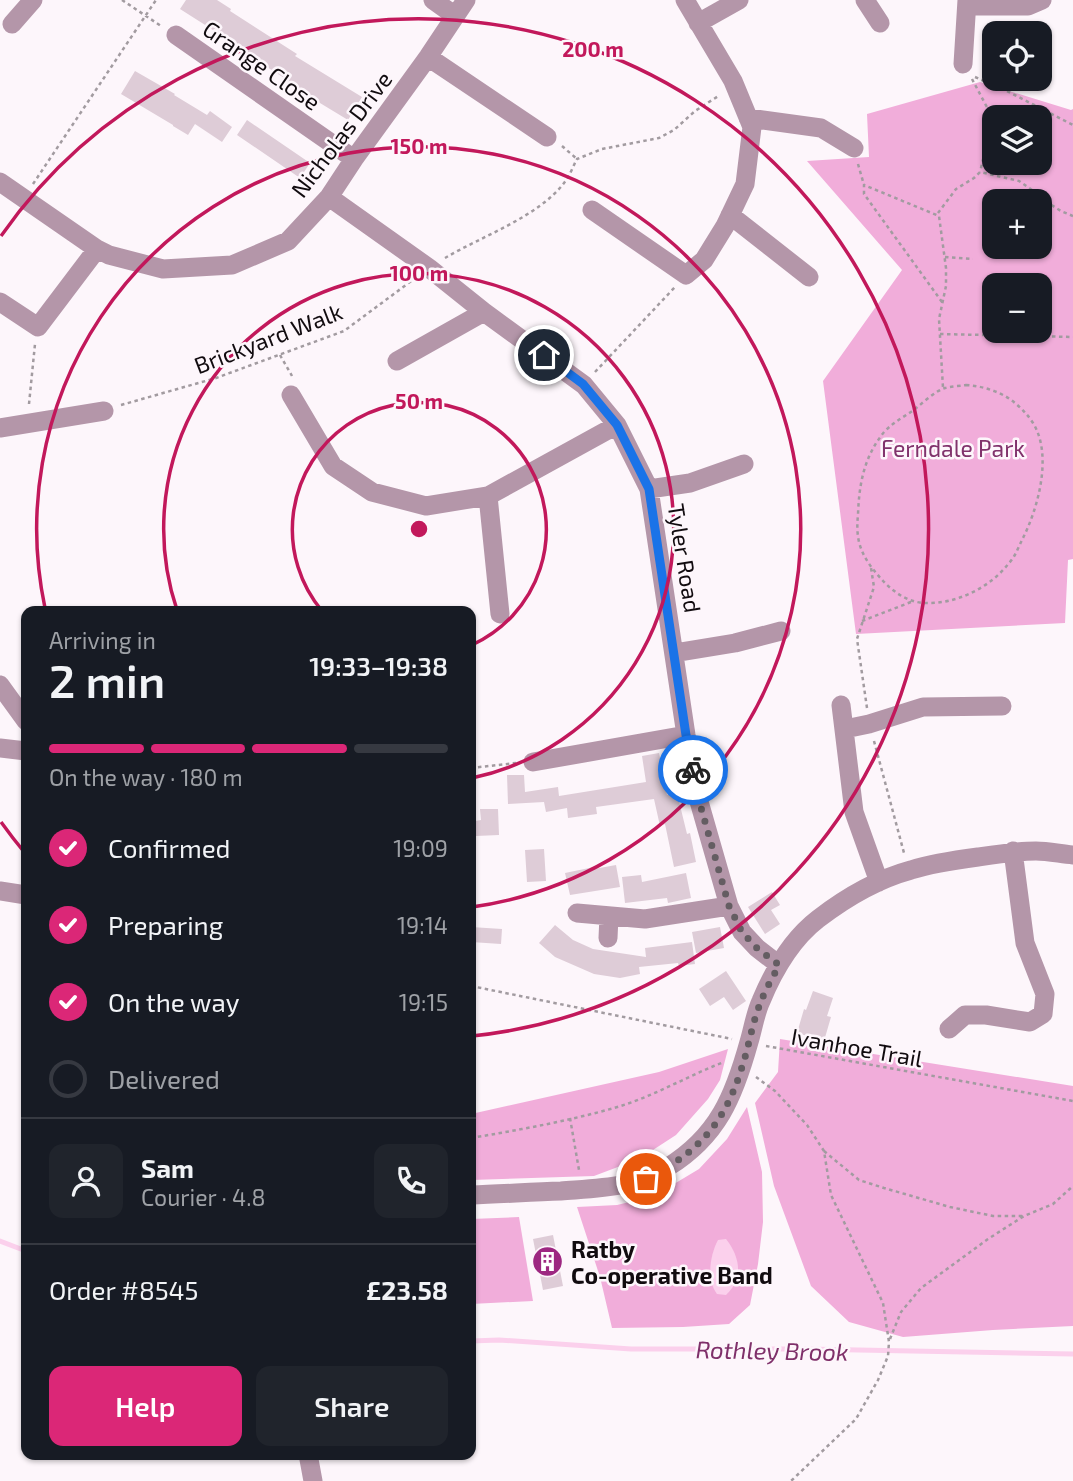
<!DOCTYPE html>
<meta charset="utf-8">
<style>
body{margin:0;font-family:"Exo 2",sans-serif;background:#20242c;color:#f1f3f6;height:100vh;display:flex;flex-direction:column;font-size:26px;white-space:nowrap}
*{box-sizing:border-box;margin:0}
p{font-size:23px;color:#9ea1a6}
.icon{flex:none;width:38px;height:38px;fill:none;stroke:currentColor;stroke-width:2;stroke-linecap:round;stroke-linejoin:round}
.map{position:relative;flex:1;overflow:hidden}
.sheet{position:absolute;left:21px;top:606px;width:455px;height:854px;display:flex;flex-direction:column;background:#171b24;border-radius:14px;box-shadow:0 2px 5px #0004}
.sheet>*{flex:none}
.controls{position:absolute;left:982px;top:21px;display:grid;gap:14px}
.controls a{display:grid;place-items:center;width:70px;height:70px;border-radius:14px;background:#171b24;box-shadow:0 2px 5px #0004;font-size:35px}
.pin{position:absolute;display:grid;place-items:center;width:60px;height:60px;color:#fff;margin:-30px;border:4px solid #fff;border-radius:50%;box-shadow:0 2px 7px #0007}
.courier{position:absolute;display:grid;place-items:center;width:70px;height:70px;margin:-35px;border:5px solid #1a73e8;border-radius:50%;background:#fff;color:#222;box-shadow:0 2px 9px #0007}
.headline em{font-style:normal;font-weight:600}
.headline div{display:flex;flex-direction:column-reverse}
.headline{display:flex;align-items:center;justify-content:space-between;height:119px;padding:0 28px}
h1{font-size:46px;font-weight:600;line-height:52px}
.bar{display:grid;grid-template-columns:repeat(4,1fr);gap:10px 7px;align-content:center;height:84px;padding:0 28px}
.bar i{height:9px;border-radius:5px;background:#363941}
.bar .current{background:#db2777}
.bar p{grid-column:span 4}
.line{display:flex;align-items:center;gap:18px;padding:0 28px;border-top:2px solid #363941}
.line div{flex:1}
.round{display:grid;place-items:center;flex:none;width:74px;height:74px;border-radius:14px;background:#20242c}
ol{padding:0 28px;list-style:none}
li{display:flex;align-items:center;gap:21px;height:77px}
li p{margin-inline-start:auto}
li .icon{padding:7px;border-radius:50%;background:#db2777;color:#fff;stroke-width:4}
li:last-child{color:#9ea1a6}
li i{width:38px;height:38px;border:4px solid #363941;border-radius:50%}
.button{display:flex;gap:14px;margin-top:auto;padding:14px 28px}
.button a{flex:1;height:80px;border-radius:14px;background:#db2777;color:#fff;font-size:28px;font-weight:600;line-height:80px;text-align:center}
.button a+a{background:#20242c;color:#f1f3f6}
.map>svg:first-child{display:block}
.green{fill:#f1adda;fill-rule:evenodd}
.water{fill:#fbd0ec}
.lines{fill:none;stroke-linecap:round;stroke-linejoin:round}
.stream{stroke:#fbd0ec;stroke-width:5}
.building{fill:#deccd7}
.path{stroke:#a29ba0;stroke-width:2.5;stroke-dasharray:3.5 3.5;stroke-linecap:butt}
.minor{stroke:#b496a9;stroke-width:19}
.done{stroke:#645d62;stroke-width:7;stroke-dasharray:0 12.6}
.route{stroke:#1a73e8;stroke-width:9}
.ring{fill:none;stroke:#c2185b;stroke-width:3.5}
.labels{text-anchor:middle;dominant-baseline:central;stroke-width:5;stroke-linejoin:round;paint-order:stroke}
.street-label{font-size:23px;fill:#110b0f;stroke:#fdf6fb}
.park-label{font-size:23px;fill:#81326c;stroke:#fdf6fb}
.poi-label{font-size:23px;font-weight:bold;fill:#110b0f;stroke:#fdf6fb;text-anchor:start}
.water-label{font-size:24px;font-style:italic;fill:#7f306a;stroke:#fdf6fb}
.centre{fill:#c2185b;stroke:#fdf6fb;stroke-width:3.5}
.ring-label{font-size:21px;text-anchor:middle;font-weight:bold;fill:#c2185b;stroke:#fdf6fb;stroke-width:5;stroke-linejoin:round;paint-order:stroke}
</style>
<div class="map">
<svg width="1073" height="1481" viewBox="0 0 1073 1481">
<rect width="100%" height="100%" fill="#fdf6fb"/>
<path class="green" d="M980,82l91,28 2,-1v450l-5,1 -3,63 -209,11 -33,-253 79,-111 -95,-109 62,-4 -2,-43zM994,117h46v46h-46zM994,201h46v46h-46zM994,285h46v46h-46z
M780,1039l293,47v240l-80,4 -90,7 -54,-15 -38,-36 -37,-100 -19,-83 23,-31z
M728,1049l-8,31 -12,19 -32,36 -37,24 -45,17 -123,4v-66l188,-42z
M747,1107l15,65 1,50 -5,42 -8,41 -21,19 -46,3 -71,1 -12,-51 -23,-70 40,-2 37,-9 45,-27 28,-30z
M519,1217l14,84 -62,3v-85z"/>
<path class="water" d="M726,1239c14,18 18,39 0,56l-9,-1c-11,-14 -7,-39 1,-54z"/>
<g class="lines">
<path class="stream" d="M0,1241l26,10
M471,1341l28,-1 132,9h174l268,5"/>
</g>
<path class="building" d="M186,0h31l14,9 -1,2 67,43 -2,2 67,41 -14,23 -61,-37 2,-2 -66,-42 1,-2 -44,-28z
M135,71l40,23 -1,1 33,20 3,-4 22,16 -10,15 -27,-18 -7,11 -15,-9v-1l-52,-31z
M247,120l63,43 -10,15 -63,-43z
M659,753l8,42 10,-2 10,41 3,-1 6,29 -22,5 -9,-43 -5,2 -6,-27 -58,8 1,7 -29,4 -1,-10 -21,4 -2,-10 -36,2 -1,-29h17l1,17 33,-5 1,9 87,-14 -4,-26z
M480,809h18l1,26 -23,1 -1,-15 6,-1z
M544,849l2,32 -19,1 -2,-32z
M616,865l4,22 -50,8 -5,-22 29,-6v2z
M686,873l5,25 -23,5 -1,-5 -42,5 -3,-26 19,-2 1,7z
M772,892l8,13 -9,5 9,14 -15,10 -17,-27z
M555,925l18,15 20,9 53,8 -1,-9 47,-6 3,22 -16,2 -1,-3 -39,4 1,7 -20,4 -26,-4 -39,-17 -16,-14z
M471,927l31,2 -1,15 -30,-2z
M720,927l4,21 -28,5 -4,-21z
M726,971l20,30 -13,9 -9,-13 -14,9 -11,-17z
M813,991l20,7 -6,18 4,1 -7,24 -27,-8 7,-24 2,1z
M553,1235l10,51 -20,4 -10,-51z"/>
<g class="lines">
<path class="path" d="M122,0l39,26
M975,77l28,12 70,36
M972,79l17,32v24l-9,37
M562,146l15,13
M858,164l6,21
M33,184l123,-184
M938,213l18,-24 18,-11 6,-6 39,9 13,9 13,11 16,10 12,5
M945,257l28,2
M445,258c37,-22 93,-41 119,-75 6,-7 9,-17 13,-24l25,-10 57,-11 15,-8 21,-19 25,-16
M942,302l-78,-108v-9l75,31 7,52v18l-7,33 4,69
M940,334l133,3
M280,355l12,21
M595,372l80,-85
M966,385c17,1 36,7 49,18 7,6 13,12 18,20 20,32 5,86 -11,117 -4,8 -7,17 -13,23 -19,25 -53,41 -83,40 -17,0 -31,-10 -42,-21 -11,-12 -21,-24 -25,-40 -2,-9 -2,-18 -1,-27 1,-31 6,-59 27,-84 10,-10 19,-14 30,-22 9,-7 20,-18 30,-21 7,-2 15,-2 21,-3z
M29,404l6,-60
M121,405l95,-27 128,-47 70,-52
M862,621l49,-19
M867,708l-10,-69 17,-52 -3,-19
M874,741l30,112
M471,768l45,-5
M471,986l261,53
M766,1046l307,55
M756,1077l19,14 32,34 17,26 7,44 52,108 6,39 -1,14 -10,24 -22,39 -65,62
M570,1118l9,52
M471,1138c48,-8 97,-17 143,-30 39,-11 73,-32 110,-46
M824,1151l35,29 25,8 66,19 43,9h30
M890,1339l11,-27 20,-24 67,-49 36,-23 29,-12 20,-18"/>
<path class="minor" d="M433,0l21,15
M865,0l15,23
M967,6h61l14,-6
M698,23l41,-23
M12,24l21,-24
M176,35l178,124
M428,57l119,80
M963,64l4,-64
M748,118l73,10 33,20
M0,182l97,67 12,6 54,14 69,-4 56,-24 41,-44 25,-38 74,-102 38,-57
M329,197l100,71 55,44 100,73 33,40 32,64 37,246 12,63 31,108 13,26 15,16 22,17
M592,210l94,65 18,-15 21,-34 20,-42 7,-57 -19,-46 -48,-81
M730,215l79,62
M0,302l38,25 59,-78
M397,361l87,-49
M291,395l42,71 39,26 54,14 62,-10 129,-71
M0,428l104,-17
M649,489l41,-6 54,-19
M488,496l12,118
M674,653l61,-10 46,-12
M0,685l26,36
M841,705l13,107 25,70
M845,729l24,-5 54,-17 79,-1
M0,748l26,3
M533,762l153,-27
M0,891l26,4
M577,913l68,6 84,-13
M608,938l1,-22
M949,1029l16,-14h21l44,7 13,-8 2,-20 -20,-51 -12,-92
M471,1195c30,-1 60,-3 90,-4 37,-3 75,-3 107,-24 50,-31 66,-71 81,-125 4,-13 6,-28 12,-41 12,-29 31,-62 57,-82 26,-20 60,-40 93,-49 22,-7 44,-10 67,-13 20,-3 39,-6 58,-6 12,0 25,3 37,4
M308,1454l5,27"/>
</g>
<g class="lines">
<path class="done" d="M646,1179c52,-26 79,-56 96,-112 7,-21 10,-43 18,-63 5,-14 13,-27 19,-39l-22,-17 -15,-16 -13,-26 -31,-109 -5,-27"/>
<path class="route" d="M544,355l39,29 34,41 32,64 37,246 7,35"/>
</g>
<g class="ring">
<path d="M322 611A127 127 0 1 1 472 645"/>
<path d="M177 610A255 255 0 1 1 472 778"/>
<path d="M45 608A382 382 0 1 1 472 907"/>
<path d="M25 853A510 510 0 0 1 1 822M1 236A510 510 0 1 1 472 1036"/>
</g>
<defs>
<symbol id="building-disc" viewBox="-11 -11 22 22"><circle r="9.5" fill="#9d2781" stroke="#fdf6fb"/><path d="M-4-6H4V6H1V3H-1V6H-4ZM-2.5-4.3h1.7v1.8h-1.7ZM.8-4.3h1.7v1.8H.8ZM-2.5-1h1.7V.8h-1.7ZM.8-1h1.7V.8H.8Z" fill="#fff"/></symbol>
</defs>
<g fill-rule="evenodd">
<use href="#building-disc" x="530" y="1244" width="35" height="35"/>
</g>
<g class="labels">
<g class="street-label">
<text transform="translate(262 65) rotate(35)">Grange Close</text>
<text transform="translate(341 134) rotate(-53)">Nicholas Drive</text>
<text transform="translate(268 338) rotate(-21)">Brickyard Walk</text>
<text transform="translate(685 558) rotate(81)">Tyler Road</text>
<text transform="translate(857 1047) rotate(10)">Ivanhoe Trail</text>
</g>
<g class="park-label">
<text x="953" y="448">Ferndale Park</text>
</g>
<g class="poi-label">
<text x="571" y="1249">Ratby<tspan x="571" dy="26">Co-operative Band</tspan></text>
</g>
<g class="water-label">
<text transform="translate(772 1350) rotate(1)">Rothley Brook</text>
</g>
</g>
<circle cx="419" cy="529" r="10" class="centre"/>
<g class="ring-label">
<text x="593" y="57">200 m</text>
<text x="419" y="154">150 m</text>
<text x="419" y="281">100 m</text>
<text x="419" y="409">50 m</text>
</g>
</svg>
<div class="controls">
<a><svg class="icon" aria-label="locate" viewBox="0 0 24 24"><circle cx="12" cy="12" r="6"/><path d="M12 2v4M12 18v4M2 12h4M18 12h4"/></svg></a>
<a><svg class="icon" aria-label="layers" viewBox="0 0 24 24"><path d="M12 4l9 5-9 5-9-5zM3 14l9 5 9-5"/></svg></a>
<a>+</a>
<a>−</a>
</div>
<div class="pin" style="left:646px;top:1179px;background:#ea580c"><svg class="icon" aria-label="bag" viewBox="0 0 24 24"><path d="M5 8h14l-1 12H6zM9 8a3 3 0 0 1 6 0"/></svg></div>
<div class="pin" style="left:544px;top:355px;background:#1f2937"><svg class="icon" aria-label="home" viewBox="0 0 24 24"><path d="M3 11l9-7 9 7M6 9v11h12V9"/></svg></div>
<div class="courier" style="left:693px;top:770px"><svg class="icon" aria-label="bike" viewBox="0 0 24 24"><circle cx="6" cy="16" r="4"/><circle cx="18" cy="16" r="4"/><path d="M6 16l4-8h5l3 8M10 8l3 8H6M13 5h3"/></svg></div>
<section class="sheet">
<div class="headline"><div><h1>2 min</h1><p>Arriving in</p></div><em>19:33–19:38</em></div>
<div class="bar"><i class="current"></i><i class="current"></i><i class="current"></i><i></i><p>On the way · 180 m</p></div>
<ol>
<li><svg class="icon" aria-label="check" viewBox="0 0 24 24"><path d="M5 12l5 5 9-10"/></svg>Confirmed<p>19:09</p></li>
<li><svg class="icon" aria-label="check" viewBox="0 0 24 24"><path d="M5 12l5 5 9-10"/></svg>Preparing<p>19:14</p></li>
<li><svg class="icon" aria-label="check" viewBox="0 0 24 24"><path d="M5 12l5 5 9-10"/></svg>On the way<p>19:15</p></li>
<li><i></i>Delivered</li>
</ol>
<div class="line" style="height:126px"><a class="round"><svg class="icon" aria-label="person" viewBox="0 0 24 24"><circle cx="12" cy="8" r="4"/><path d="M4 21q1-7 8-7t8 7"/></svg></a><div><b>Sam</b><p>Courier · 4.8</p></div><a class="round"><svg class="icon" aria-label="phone" viewBox="0 0 24 24"><path d="M5 4h4l2 5-3 2q2 4 5 5l2-3 5 2v4C11 20 4 13 5 4z"/></svg></a></div>
<div class="line" style="height:91px"><div>Order #8545</div><b>£23.58</b></div>
<div class="button"><a>Help</a><a>Share</a></div>
</section>
</div>
